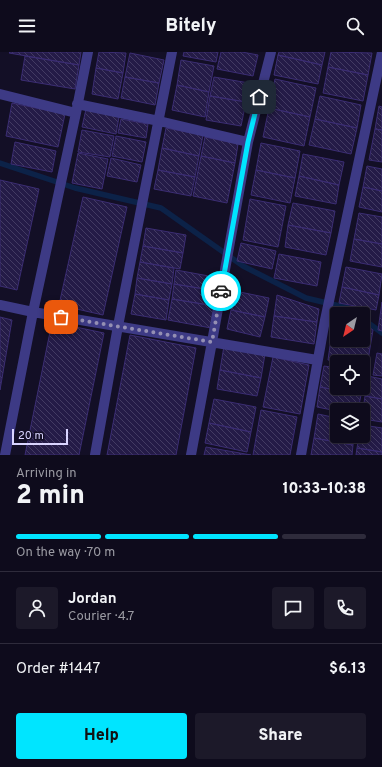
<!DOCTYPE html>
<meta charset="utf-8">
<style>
body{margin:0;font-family:Overpass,sans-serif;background:#1c1929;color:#f1f3f6;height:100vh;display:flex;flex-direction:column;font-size:15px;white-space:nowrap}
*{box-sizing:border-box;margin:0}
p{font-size:13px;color:#9b9ba3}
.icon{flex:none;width:22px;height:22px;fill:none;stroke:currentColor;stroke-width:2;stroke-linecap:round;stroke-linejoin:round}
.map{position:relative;height:403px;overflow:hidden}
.drawer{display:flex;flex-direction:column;background:#0e0b1c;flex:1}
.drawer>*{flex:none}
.needle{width:26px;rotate:215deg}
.controls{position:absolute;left:330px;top:255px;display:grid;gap:8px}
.controls a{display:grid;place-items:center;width:40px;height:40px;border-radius:4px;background:#0e0b1c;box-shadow:0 2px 10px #0003,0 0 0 1px #2e2b3b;font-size:20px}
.scale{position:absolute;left:12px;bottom:10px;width:56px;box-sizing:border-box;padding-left:4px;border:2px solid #d9d4ff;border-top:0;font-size:11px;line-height:14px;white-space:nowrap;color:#d9d4ff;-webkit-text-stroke:3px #130f26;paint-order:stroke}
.pin{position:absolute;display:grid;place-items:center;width:34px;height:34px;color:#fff;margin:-17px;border-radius:8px;box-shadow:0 2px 6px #0006}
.courier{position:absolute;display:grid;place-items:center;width:40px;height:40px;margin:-20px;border:3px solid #00e5ff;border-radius:50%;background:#fff;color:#222;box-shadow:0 1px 5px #0007}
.summary em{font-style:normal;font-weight:800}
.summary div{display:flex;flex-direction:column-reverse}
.summary{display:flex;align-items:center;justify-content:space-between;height:68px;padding:0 16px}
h1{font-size:26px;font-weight:800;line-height:30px}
.bar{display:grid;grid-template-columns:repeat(4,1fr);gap:6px 4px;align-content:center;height:48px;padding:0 16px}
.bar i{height:5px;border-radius:3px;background:#2e2b3b}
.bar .active{background:#00e5ff}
.bar p{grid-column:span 4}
.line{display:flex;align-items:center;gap:10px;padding:0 16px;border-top:1px solid #2e2b3b}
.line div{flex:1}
.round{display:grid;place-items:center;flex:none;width:42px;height:42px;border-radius:4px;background:#1c1929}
.primary-button{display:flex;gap:8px;margin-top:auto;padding:8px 16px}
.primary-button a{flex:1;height:46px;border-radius:4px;background:#00e5ff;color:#111;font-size:16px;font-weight:800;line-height:46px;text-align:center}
.primary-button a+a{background:#1c1929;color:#f1f3f6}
header{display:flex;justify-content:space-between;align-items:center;height:52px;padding:0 16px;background:#0e0b1c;font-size:18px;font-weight:800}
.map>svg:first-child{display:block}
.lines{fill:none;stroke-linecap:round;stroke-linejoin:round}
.stream{stroke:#0c2248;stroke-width:5.5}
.building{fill:url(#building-back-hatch);stroke:#3b2d73}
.street{stroke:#3d3a85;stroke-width:10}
.done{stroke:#948fb3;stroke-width:4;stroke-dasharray:0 7.2}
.route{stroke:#00e5ff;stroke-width:5}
</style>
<header><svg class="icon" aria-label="menu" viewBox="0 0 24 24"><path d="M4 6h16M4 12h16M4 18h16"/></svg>Bitely<svg class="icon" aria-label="search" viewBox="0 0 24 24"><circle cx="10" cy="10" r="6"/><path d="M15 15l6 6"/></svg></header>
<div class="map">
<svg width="382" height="403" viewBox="0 0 382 403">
<defs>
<pattern id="building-back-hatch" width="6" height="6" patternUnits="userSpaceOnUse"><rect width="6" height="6" fill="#241b47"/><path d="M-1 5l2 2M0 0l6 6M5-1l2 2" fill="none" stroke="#433b63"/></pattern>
</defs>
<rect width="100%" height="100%" fill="#130f26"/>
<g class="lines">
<path class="stream" d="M0,111l75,25 86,20 82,58 63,32 42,10 8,6
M363,267l19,14"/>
</g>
<path class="building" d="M10,0h71l-2,13 -70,-12z
M99,0l27,1 -3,20 -27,-5z
M184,0h34l-2,10 -33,-6z
M221,0h21l16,3 -5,21 -36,-7z
M279,0h46l-3,13 -44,-10z
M331,0l41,1 -4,22 -40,-8z
M130,1l34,7 -5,23 -34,-6z
M278,3l44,10 -4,19 -44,-9z
M25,4l54,9 -4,24 -54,-9z
M181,8l33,6 -5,26 -32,-7z
M328,15l40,8 -5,26 -40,-8z
M96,16l27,5 -5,26 -26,-5z
M125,25l34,6 -4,22 -34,-7z
M214,25l35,6 -3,19 -36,-6z
M275,27l41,9 -6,29 -41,-9z
M177,33l32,7 -4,25 -33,-7z
M210,44l36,6 -5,24 -35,-6z
M320,44l41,9 -4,23 -42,-9z
M12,51l53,11 -7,33 -52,-11z
M379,54l3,1v23l-7,-1z
M269,56l41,9 -6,29 -41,-9z
M86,57l33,8 -3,17 -34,-7z
M121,67l27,5 -2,14 -28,-5z
M315,67l42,9 -6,26 -42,-9z
M166,76l37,7 -4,21 -37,-8z
M375,77l7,1v32l-13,-2z
M82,78l32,6 -4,21 -32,-5z
M116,84l30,6 -4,20 -30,-6z
M205,85l33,7 -3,19 -34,-7z
M15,90l41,9 -4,21 -41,-8z
M261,91l39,8 -5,27 -39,-8z
M162,96l37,8 -4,21 -37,-7z
M78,101l30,6 -6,30 -30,-6z
M303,102l41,8 -5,23 -40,-9z
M201,104l34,7 -8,40 -34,-7z
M111,106l30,7 -4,17 -30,-6z
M367,114l15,3v22l-19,-4z
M158,118l37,7 -4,19 -37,-7z
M256,118l39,8 -5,25 -39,-8z
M299,124l40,9 -3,19 -41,-8z
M0,128l39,9 -22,101 -17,-4z
M363,135l19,4v21l-23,-5z
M83,145l44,10 -24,108 -44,-10z
M250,147l36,7 -8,41 -35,-7z
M293,151l42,8 -4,22 -43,-8z
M359,161l23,4v27l-28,-5z
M288,173l43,8 -5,22 -41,-8z
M146,176l40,7 -3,18 -40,-7z
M354,187l28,5v23l-32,-6z
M241,191l35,8 -4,18 -35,-8z
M143,194l40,7 -3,16 -40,-7z
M279,202l42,8 -4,24 -43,-8z
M140,210l34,6 -2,16 -35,-6z
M346,215l36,7 -3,21 -37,-8z
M176,218l44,8 -3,13 -43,-7z
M137,226l35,6 -3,16 -34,-6z
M174,232l43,7 -2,15 -43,-7z
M342,235l37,8 -3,15 -37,-7z
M235,239l34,7 -4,19 -34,-7z
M135,242l34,6 -3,20 -35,-6z
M277,243l42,14 -2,13 -43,-6z
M172,247l43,7 -4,22 -43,-8z
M382,250v29l-4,-1z
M231,258l34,7 -5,20 -33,-8z
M335,259l15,3h-13v26h26v-17l10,7 -6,36h-4v-4h-22l-13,-2z
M274,264l43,6 -3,22 -43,-7z
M0,265l12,3 -12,70z
M52,270l52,11 -25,122h-54z
M130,283l66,13 -20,107h-69z
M224,294l41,8 -4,24 -41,-8z
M377,301l5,1v22l-9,-1z
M273,305l36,8 -9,49 -37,-7z
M324,314l13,2v20h25l-1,7 -41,-8z
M220,318l41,8 -4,18 -40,-7z
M368,324l14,3v20l-17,-3z
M320,335l41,8 -3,15 -21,1 -20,-4z
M365,344l17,3v23l-19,-3v-9z
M214,347l42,8 -5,25 -42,-9z
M261,358l36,7 -7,38h-37z
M318,362l19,4v18h17l-1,9 -39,-7z
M209,371l42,9 -4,20 -42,-9z
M363,373l19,3v24l-25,-4 2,-12h4z
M314,386l39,7 -1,10h-41z
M206,395l45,8h-47z
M357,396l25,4v3h-26z"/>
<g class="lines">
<path class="street" d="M0,42l76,19
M77,52l82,17 89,21
M0,253l33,7 284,48
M5,403l28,-143 43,-199 12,-61
M95,403l23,-129 54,-274
M191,403l21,-113 36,-200 23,-90
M301,403l24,-135 57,-268"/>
</g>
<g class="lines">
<path class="done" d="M61,265l151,25 9,-51"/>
<path class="route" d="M221,239l27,-149 11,-45"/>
</g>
</svg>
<div class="controls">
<a><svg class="needle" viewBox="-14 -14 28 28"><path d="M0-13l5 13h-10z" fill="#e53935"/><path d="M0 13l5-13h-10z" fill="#9b9ba3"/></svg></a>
<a><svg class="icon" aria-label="locate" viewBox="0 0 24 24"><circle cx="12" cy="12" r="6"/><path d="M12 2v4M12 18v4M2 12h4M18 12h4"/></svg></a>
<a><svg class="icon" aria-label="layers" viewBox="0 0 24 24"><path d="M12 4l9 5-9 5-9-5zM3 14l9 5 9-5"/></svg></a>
</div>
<div class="scale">20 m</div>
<div class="pin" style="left:61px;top:265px;background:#ea580c"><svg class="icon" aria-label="bag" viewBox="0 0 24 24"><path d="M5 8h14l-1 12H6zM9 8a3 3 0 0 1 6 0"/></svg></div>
<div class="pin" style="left:259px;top:45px;background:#1f2937"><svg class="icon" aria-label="home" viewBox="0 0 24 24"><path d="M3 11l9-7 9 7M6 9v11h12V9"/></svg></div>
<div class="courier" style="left:221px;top:239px"><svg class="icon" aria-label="car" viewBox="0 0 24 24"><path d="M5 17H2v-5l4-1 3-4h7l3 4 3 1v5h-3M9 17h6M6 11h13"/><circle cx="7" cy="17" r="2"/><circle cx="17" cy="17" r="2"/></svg></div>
</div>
<section class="drawer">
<div class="summary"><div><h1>2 min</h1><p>Arriving in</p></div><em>10:33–10:38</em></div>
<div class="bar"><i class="active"></i><i class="active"></i><i class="active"></i><i></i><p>On the way · 70 m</p></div>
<div class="line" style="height:72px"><a class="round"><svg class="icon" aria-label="person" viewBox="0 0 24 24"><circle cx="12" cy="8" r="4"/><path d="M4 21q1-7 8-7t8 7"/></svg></a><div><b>Jordan</b><p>Courier · 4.7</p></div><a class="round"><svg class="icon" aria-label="chat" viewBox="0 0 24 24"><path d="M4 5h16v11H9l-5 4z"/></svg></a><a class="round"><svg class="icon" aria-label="phone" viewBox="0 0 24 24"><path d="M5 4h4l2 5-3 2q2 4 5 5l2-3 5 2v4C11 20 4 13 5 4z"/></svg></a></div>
<div class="line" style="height:52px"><div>Order #1447</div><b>$6.13</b></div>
<div class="primary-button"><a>Help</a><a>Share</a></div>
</section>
